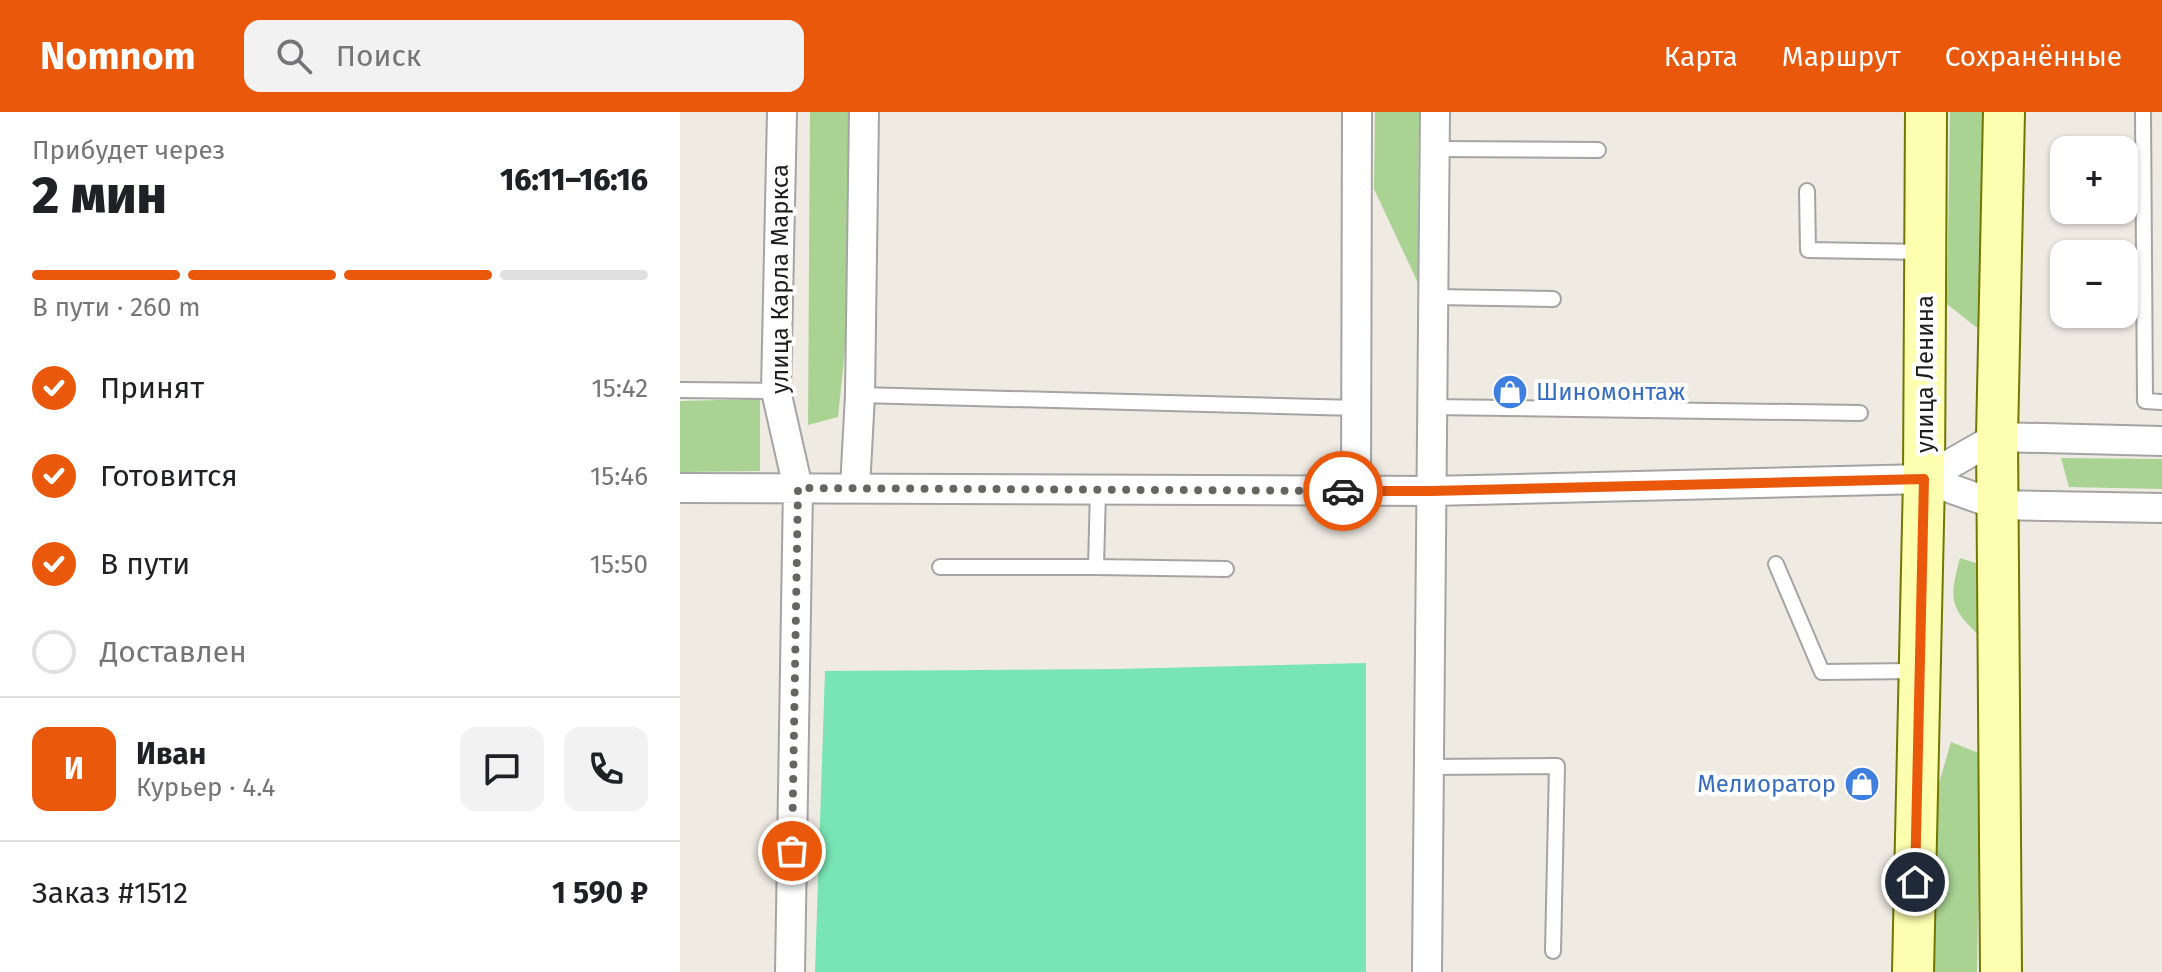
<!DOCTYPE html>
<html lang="ru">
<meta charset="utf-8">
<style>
body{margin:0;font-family:"Fira Sans",sans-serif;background:#f2f2f2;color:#202124;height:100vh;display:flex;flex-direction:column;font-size:30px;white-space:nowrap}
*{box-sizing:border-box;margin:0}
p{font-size:26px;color:#757577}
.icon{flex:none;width:44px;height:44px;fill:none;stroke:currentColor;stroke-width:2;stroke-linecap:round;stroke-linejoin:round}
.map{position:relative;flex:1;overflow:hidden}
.drawer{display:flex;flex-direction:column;background:#fff;width:680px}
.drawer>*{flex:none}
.buttons{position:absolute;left:1370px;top:24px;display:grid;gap:16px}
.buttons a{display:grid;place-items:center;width:88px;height:88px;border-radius:16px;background:#fff;box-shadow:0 2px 6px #0004;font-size:40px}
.pin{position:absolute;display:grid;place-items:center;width:68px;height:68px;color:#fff;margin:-34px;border:4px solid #fff;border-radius:50%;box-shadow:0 2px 8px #0007}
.courier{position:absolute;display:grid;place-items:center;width:80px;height:80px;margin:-40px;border:6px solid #ea580c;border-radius:50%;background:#fff;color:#222;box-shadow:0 2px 10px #0007}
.head em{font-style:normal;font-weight:800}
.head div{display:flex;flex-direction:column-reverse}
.head{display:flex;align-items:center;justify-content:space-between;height:136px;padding:0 32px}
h1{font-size:52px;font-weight:800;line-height:60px}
.bar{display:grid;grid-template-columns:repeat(4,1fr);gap:12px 8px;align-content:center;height:96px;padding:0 32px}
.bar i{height:10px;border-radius:6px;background:#e0e0e0}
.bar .on{background:#ea580c}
.bar p{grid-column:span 4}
.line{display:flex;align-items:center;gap:20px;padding:0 32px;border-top:2px solid #e0e0e0}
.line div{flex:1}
.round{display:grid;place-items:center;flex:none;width:84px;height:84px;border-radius:16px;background:#f2f2f2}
ol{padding:0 32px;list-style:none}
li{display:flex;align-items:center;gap:24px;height:88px}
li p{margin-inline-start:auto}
li .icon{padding:8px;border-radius:50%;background:#ea580c;color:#fff;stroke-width:4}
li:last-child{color:#757577}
li i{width:44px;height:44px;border:4px solid #e0e0e0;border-radius:50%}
header{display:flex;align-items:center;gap:48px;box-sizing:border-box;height:112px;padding:0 40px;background:#ea580c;color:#fff}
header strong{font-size:38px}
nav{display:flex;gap:44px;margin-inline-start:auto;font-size:28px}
.search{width:560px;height:72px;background:#f2f2f2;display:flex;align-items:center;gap:20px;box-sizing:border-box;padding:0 28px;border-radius:16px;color:#757577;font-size:30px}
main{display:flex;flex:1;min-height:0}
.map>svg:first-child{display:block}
.forest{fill:#a9d293}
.pitch{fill:#79e5b5}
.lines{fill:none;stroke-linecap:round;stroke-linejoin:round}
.lane-casing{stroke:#a4a4a4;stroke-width:18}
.street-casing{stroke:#a4a4a4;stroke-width:32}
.secondary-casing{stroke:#717800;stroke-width:44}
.lane{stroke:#fff;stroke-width:14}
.street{stroke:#fff;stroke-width:28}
.secondary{stroke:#fefeb0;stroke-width:40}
.done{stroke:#666562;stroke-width:8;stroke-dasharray:0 14.4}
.route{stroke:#ea580c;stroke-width:10}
.labels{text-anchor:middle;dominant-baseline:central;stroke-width:8;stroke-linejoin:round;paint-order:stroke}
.street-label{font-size:24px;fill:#1d1d1d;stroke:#fff}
.shop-label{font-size:24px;fill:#366cbe;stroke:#fff;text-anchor:start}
</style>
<header>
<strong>Nomnom</strong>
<div class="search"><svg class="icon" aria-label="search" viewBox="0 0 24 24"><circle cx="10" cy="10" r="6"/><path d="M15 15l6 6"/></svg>Поиск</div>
<nav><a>Карта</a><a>Маршрут</a><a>Сохранённые</a></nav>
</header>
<main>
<section class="drawer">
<div class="head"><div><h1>2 мин</h1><p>Прибудет через</p></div><em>16:11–16:16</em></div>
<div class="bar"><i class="on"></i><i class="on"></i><i class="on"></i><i></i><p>В пути · 260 m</p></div>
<ol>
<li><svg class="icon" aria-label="check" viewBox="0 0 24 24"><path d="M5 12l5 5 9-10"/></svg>Принят<p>15:42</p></li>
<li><svg class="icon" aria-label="check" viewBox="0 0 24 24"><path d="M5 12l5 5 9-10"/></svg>Готовится<p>15:46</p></li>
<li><svg class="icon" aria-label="check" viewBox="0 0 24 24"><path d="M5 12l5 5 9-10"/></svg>В пути<p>15:50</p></li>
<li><i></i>Доставлен</li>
</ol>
<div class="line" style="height:144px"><b class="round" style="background:#ea580c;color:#fff">И</b><div><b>Иван</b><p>Курьер · 4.4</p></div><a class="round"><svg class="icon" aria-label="chat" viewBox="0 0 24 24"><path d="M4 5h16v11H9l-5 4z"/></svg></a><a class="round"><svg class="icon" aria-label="phone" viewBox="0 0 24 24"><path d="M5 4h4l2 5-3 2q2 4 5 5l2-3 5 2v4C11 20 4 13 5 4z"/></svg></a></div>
<div class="line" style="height:104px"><div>Заказ #1512</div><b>1 590 ₽</b></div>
</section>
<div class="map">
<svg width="1482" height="860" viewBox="0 0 1482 860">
<rect width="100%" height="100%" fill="#efeae2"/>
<path class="forest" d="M130,0h39l-3,227 -8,78 -30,8z
M695,0h44l-1,171 -44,-94z
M1270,0h42v212l-16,3 -29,-23z
M80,287v72l-80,1v-71z
M1381,346l101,1v30l-93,-2z
M1280,446l22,7 -1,72c-32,-30 -32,-37 -21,-79z
M1271,630l30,12 -4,218h-48l4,-168z"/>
<path class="pitch" d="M686,551v309h-551l10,-301 292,-2z"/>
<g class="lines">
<defs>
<path id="lane" d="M1463,0l2,289 17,1
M755,37l163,1
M1127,79l1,59 117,2
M753,185l120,2
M0,278l96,1
M180,283l497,13
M752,295l428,6
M1096,452l46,108 93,-1
M260,455h156l2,-77
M416,455l130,2
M749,655l128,-1 -4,185"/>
<path id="street" d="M102,0l-6,279 22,97 -8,484
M1244,367l73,-42 165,4
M0,376l751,3 493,-12 73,26 165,3
M175,376l5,-93 4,-283
M676,379l1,-379
M747,860l8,-860"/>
<path id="secondary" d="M1233,860l11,-493 2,-367
M1321,860l-4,-535 7,-325"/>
</defs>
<use href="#lane" class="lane-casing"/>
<use href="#street" class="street-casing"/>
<use href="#secondary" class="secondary-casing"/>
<use href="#lane" class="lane"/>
<use href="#street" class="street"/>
<use href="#secondary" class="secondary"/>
</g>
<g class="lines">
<path class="done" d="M112,739l6,-363 545,3"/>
<path class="route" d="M663,379h88l493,-12 -9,403"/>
</g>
<defs>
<symbol id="shop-disc" viewBox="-11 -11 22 22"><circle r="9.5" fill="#3f7fe0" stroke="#fff"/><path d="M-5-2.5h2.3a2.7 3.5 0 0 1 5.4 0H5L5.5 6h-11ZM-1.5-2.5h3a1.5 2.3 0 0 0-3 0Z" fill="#fff"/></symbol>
</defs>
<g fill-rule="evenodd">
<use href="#shop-disc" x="810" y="260" width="40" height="40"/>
<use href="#shop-disc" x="1162" y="652" width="40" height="40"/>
</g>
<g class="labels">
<g class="street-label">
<text transform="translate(100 167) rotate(-90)">улица Карла Маркса</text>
<text transform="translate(1245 262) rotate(-90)">улица Ленина</text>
</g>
<g class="shop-label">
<text x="856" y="280">Шиномонтаж</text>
<text x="1156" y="672" text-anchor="end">Мелиоратор</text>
</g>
</g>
</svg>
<div class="buttons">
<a>+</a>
<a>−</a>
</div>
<div class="pin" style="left:112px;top:739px;background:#ea580c"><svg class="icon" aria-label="bag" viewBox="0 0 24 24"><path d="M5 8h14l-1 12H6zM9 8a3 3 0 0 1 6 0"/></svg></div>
<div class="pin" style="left:1235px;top:770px;background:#1f2937"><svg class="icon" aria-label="home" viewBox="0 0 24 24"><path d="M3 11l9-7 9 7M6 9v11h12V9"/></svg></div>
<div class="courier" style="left:663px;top:379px"><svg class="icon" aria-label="car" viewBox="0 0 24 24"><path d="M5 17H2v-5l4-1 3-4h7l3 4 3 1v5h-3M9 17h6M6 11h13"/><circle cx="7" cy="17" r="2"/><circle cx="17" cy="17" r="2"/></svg></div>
</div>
</main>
